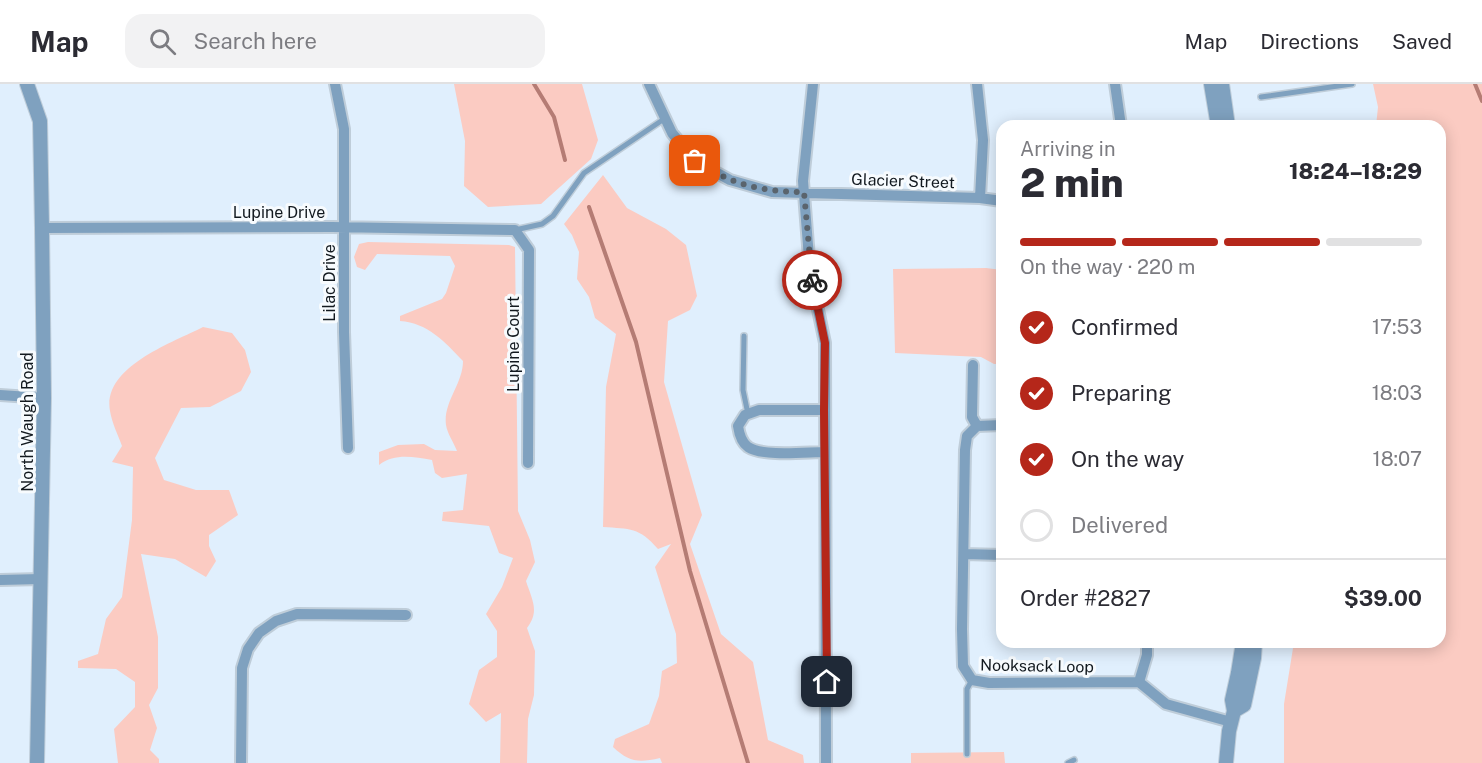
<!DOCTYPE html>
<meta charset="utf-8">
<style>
body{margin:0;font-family:"Public Sans",sans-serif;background:#f2f2f3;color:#2b2b33;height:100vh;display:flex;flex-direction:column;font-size:22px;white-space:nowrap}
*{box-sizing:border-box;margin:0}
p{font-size:20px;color:#7c7c81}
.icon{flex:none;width:33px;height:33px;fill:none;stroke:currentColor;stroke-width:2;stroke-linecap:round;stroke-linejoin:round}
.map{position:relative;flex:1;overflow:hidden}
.sheet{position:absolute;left:996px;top:36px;width:450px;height:528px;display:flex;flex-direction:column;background:#fff;border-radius:18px;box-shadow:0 3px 15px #0003}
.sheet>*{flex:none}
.pin{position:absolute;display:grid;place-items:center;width:51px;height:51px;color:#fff;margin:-26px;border-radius:12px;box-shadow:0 3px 9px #0006}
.courier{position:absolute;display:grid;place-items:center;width:60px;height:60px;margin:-30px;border:4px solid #b5271a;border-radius:50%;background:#fff;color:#222;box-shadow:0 2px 8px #0007}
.summary em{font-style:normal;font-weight:800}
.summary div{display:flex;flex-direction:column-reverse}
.summary{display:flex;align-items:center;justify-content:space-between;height:102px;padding:0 24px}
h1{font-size:39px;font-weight:800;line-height:45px}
.bar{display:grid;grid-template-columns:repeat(4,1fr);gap:9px 6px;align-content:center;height:72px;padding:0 24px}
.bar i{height:8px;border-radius:4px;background:#e1e1e2}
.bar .on{background:#b5271a}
.bar p{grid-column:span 4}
.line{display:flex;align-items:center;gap:15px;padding:0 24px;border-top:2px solid #e1e1e2}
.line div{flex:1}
ol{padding:0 24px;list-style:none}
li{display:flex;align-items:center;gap:18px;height:66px}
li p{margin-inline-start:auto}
li .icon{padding:6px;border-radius:50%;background:#b5271a;color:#fff;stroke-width:4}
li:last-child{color:#7c7c81}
li i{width:33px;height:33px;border:3px solid #e1e1e2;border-radius:50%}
header{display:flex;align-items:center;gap:36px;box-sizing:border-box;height:84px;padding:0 30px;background:#fff;border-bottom:2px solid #e1e1e2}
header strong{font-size:28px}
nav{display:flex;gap:33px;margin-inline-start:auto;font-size:21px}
.search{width:420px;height:54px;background:#f2f2f3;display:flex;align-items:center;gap:15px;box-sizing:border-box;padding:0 21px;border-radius:18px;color:#7c7c81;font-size:22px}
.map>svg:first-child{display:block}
.green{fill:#fbcbc2}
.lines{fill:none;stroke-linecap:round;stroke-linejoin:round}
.stream{stroke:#b57c74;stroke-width:4}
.service-casing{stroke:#bfcdd9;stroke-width:8}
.minor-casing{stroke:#bfcdd9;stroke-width:14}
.tertiary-casing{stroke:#bfcdd9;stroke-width:16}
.service{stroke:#7fa1bf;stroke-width:5}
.minor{stroke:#7fa1bf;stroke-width:10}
.tertiary{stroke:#7fa1bf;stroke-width:14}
.done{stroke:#5a646d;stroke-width:6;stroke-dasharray:0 10.8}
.route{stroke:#b5271a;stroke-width:8}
.labels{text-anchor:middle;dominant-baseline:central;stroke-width:6;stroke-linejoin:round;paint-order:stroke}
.street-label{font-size:16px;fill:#12191f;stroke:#f7fbfe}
</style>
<header>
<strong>Map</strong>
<div class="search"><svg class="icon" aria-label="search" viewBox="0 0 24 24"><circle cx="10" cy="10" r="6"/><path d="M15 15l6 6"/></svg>Search here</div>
<nav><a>Map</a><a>Directions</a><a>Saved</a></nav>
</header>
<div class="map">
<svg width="1482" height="679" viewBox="0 0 1482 679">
<rect width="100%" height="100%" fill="#e0effd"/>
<path class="green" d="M454,0h128l16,56 -7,19 -50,45 -53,3 -24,-21 1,-45z
M1373,0h109v679h-198v-59l10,-62h146v-516h-64l2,-19z
M603,91l24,33 39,21 20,16 11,51 -7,14 -22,11 -4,61 38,133 -12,29 31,90 32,28 15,78 35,15 1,8h-142l-2,-5c-22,5 -31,4 -47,-11l2,-8 34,-15 10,-28 3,-25 15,-8 -1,-29 -21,-67 16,-23 -13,5c-19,-22 -28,-20 -55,-22l3,-140 10,-53 -21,-16 -6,-21 -12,-18 2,-27 -7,-17 -8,-11z
M368,158l141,3 6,2 3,264 12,29 5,22 -9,19c6,19 14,30 1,47l8,23 -1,44 -6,24 -1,44h-27l1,-50 -15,9 -17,-18 10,-34 18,-13v-26l-11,-17 16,-27 11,-29 -14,-5 -10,-27 -47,-5 1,-9 20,-2 4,-36 -25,4 -7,-5 -3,-13c-19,-3 -37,-7 -53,5v-13l19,-7 26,-1 11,6 22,1c-3,-8 -10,-18 -11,-26 -3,-23 17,-41 17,-64 -18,-19 -35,-38 -63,-40v-5l42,-17 4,-6 9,-27 -5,-10 -73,-2 -12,16 -8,-3 -3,-10 5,-13z
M986,184l16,2v94h-8l-13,-7 -86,-4 -2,-84z
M203,243l29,6 13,17 6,22 -10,19 -31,16 -29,1 -26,50 9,22 32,10h33l9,25 -29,20v11l7,15 -10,16 -31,-18 -34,-5 17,83v51l-9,17 8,23 -7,22 9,9v4h-41l-4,-34 21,-22v-25l-19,-13 -38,-1v-7l20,-7 8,-35 16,-22 10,-77 1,-53 -21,-5 10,-16c-4,-11 -10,-23 -12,-35 -8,-44 62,-68 93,-84z
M1004,668l1,11h-94v-10z"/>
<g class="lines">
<path class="stream" d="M534,0l20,33 11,43
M1475,0l7,17
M589,123l47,135 54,229 58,192"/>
<defs>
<path id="service" d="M1261,13l91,-13
M515,146l27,-6 11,-8 31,-43 80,-54
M744,252l-1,54 5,24
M967,670v-65l5,-9
M1068,679l6,-3"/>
<path id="minor" d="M335,0l9,45v203l4,116
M649,0l23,49 23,28 35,19 42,12 208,6 22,3
M813,0l-10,97 7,90 15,72 1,420
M977,0l6,56 -3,58
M1115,0l6,42
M42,144l290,-1 183,3 14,20 -1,213
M973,281l-1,52 5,9
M0,311l44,3
M824,326h-65l-14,5 -7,11c1,7 3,16 10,21 15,10 59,5 77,5
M1002,341l-25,1 -10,10 -2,14 -3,179 1,37 9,14 17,3 150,-1 27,22 65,18
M964,470l38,1
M0,496l41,-1
M1139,598l8,-27v-13
M241,679l1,-95 6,-19 11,-16 17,-12 21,-7 109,1"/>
<path id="tertiary" d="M27,0l13,37 2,107 2,170 -7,365
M1211,0l7,42
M1222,0l6,42
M1234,627l10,-6 10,-47 1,-16
M1226,679l3,-32 5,-20 -2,-11 6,-27 5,-31"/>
</defs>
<use href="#service" class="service-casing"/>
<use href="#minor" class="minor-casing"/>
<use href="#tertiary" class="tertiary-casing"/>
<use href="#service" class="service"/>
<use href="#minor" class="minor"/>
<use href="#tertiary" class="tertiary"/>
</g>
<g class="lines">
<path class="done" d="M695,77c37,23 65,31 109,31l8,88"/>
<path class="route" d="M812,196l13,63 -1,67 3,272"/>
</g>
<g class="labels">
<g class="street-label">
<text transform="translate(903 97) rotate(2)">Glacier Street</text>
<text x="279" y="128">Lupine Drive</text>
<text transform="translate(329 199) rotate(-90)">Lilac Drive</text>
<text transform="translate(513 260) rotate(-90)">Lupine Court</text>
<text transform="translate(27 338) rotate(-90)">North Waugh Road</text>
<text transform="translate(1037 582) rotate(1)">Nooksack Loop</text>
</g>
</g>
</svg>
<div class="pin" style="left:695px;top:77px;background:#ea580c"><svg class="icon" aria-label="bag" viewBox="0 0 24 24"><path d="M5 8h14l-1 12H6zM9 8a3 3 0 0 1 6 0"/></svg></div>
<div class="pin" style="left:827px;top:598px;background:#1f2937"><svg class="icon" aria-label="home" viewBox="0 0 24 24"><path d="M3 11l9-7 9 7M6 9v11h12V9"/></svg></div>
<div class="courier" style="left:812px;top:196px"><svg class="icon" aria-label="bike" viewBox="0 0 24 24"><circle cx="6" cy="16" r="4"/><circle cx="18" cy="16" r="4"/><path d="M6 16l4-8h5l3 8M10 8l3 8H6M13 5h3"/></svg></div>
<section class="sheet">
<div class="summary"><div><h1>2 min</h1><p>Arriving in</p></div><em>18:24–18:29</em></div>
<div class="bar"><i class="on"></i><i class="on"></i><i class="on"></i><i></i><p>On the way · 220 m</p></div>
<ol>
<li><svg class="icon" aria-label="check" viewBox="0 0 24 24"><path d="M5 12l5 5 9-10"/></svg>Confirmed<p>17:53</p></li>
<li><svg class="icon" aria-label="check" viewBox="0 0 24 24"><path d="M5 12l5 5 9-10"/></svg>Preparing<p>18:03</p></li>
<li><svg class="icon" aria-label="check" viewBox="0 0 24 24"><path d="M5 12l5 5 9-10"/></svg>On the way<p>18:07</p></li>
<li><i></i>Delivered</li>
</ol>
<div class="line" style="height:78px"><div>Order #2827</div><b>$39.00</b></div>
</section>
</div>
